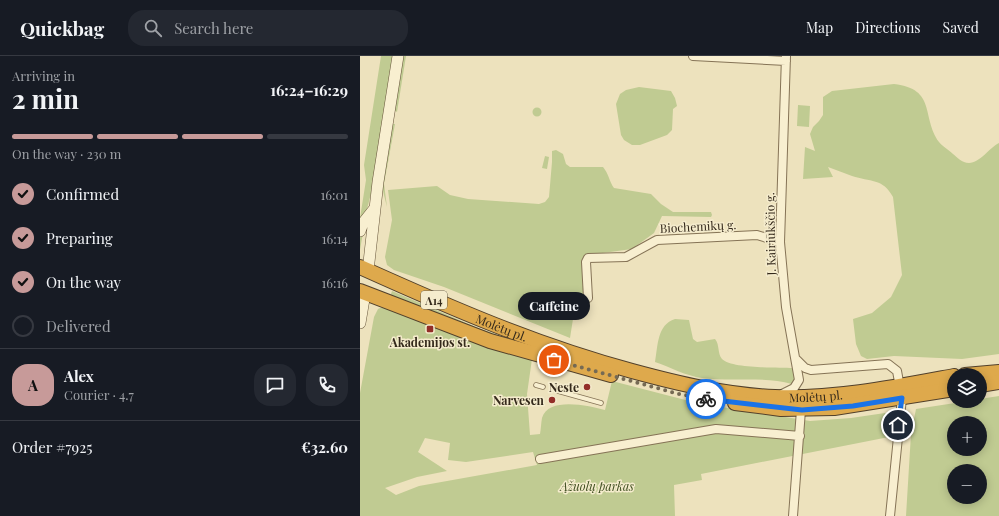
<!DOCTYPE html>
<meta charset="utf-8">
<style>
body{margin:0;font-family:"Playfair Display",serif;background:#242831;color:#f1f3f6;height:100vh;display:flex;flex-direction:column;font-size:15px;white-space:nowrap}
*{box-sizing:border-box;margin:0}
p{font-size:13px;color:#9ea1a6}
.icon{flex:none;width:22px;height:22px;fill:none;stroke:currentColor;stroke-width:2;stroke-linecap:round;stroke-linejoin:round}
.map{position:relative;flex:1;overflow:hidden}
.sheet{display:flex;flex-direction:column;background:#171b24;width:360px}
.sheet>*{flex:none}
.controls{position:absolute;left:587px;top:312px;display:grid;gap:8px}
.controls a{display:grid;place-items:center;width:40px;height:40px;border-radius:50%;background:#171b24;box-shadow:0 2px 10px #0003;font-size:20px}
.pin{position:absolute;display:grid;place-items:center;width:34px;height:34px;color:#fff;margin:-17px;border:2px solid #fff;border-radius:50%;box-shadow:0 1px 4px #0007}
.courier{position:absolute;display:grid;place-items:center;width:40px;height:40px;margin:-20px;border:3px solid #1a73e8;border-radius:50%;background:#fff;color:#222;box-shadow:0 1px 5px #0007}
.bubble{position:absolute;height:28px;border-radius:14px;background:#171b24;box-shadow:0 2px 10px #0003;font-size:13px;font-weight:700;line-height:28px;text-align:center}
.overview em{font-style:normal;font-weight:700}
.overview div{display:flex;flex-direction:column-reverse}
.overview{display:flex;align-items:center;justify-content:space-between;height:68px;padding:0 12px}
h1{font-size:26px;font-weight:700;line-height:30px}
.bar{display:grid;grid-template-columns:repeat(4,1fr);gap:6px 4px;align-content:center;height:48px;padding:0 12px}
.bar i{height:5px;border-radius:3px;background:#363941}
.bar .selected{background:#c79a99}
.bar p{grid-column:span 4}
.line{display:flex;align-items:center;gap:10px;padding:0 12px;border-top:1px solid #363941}
.line div{flex:1}
.round{display:grid;place-items:center;flex:none;width:42px;height:42px;border-radius:16px;background:#242831}
ol{padding:0 12px;list-style:none}
li{display:flex;align-items:center;gap:12px;height:44px}
li p{margin-inline-start:auto}
li .icon{padding:4px;border-radius:50%;background:#c79a99;color:#111;stroke-width:4}
li:last-child{color:#9ea1a6}
li i{width:22px;height:22px;border:2px solid #363941;border-radius:50%}
header{display:flex;align-items:center;gap:24px;box-sizing:border-box;height:56px;padding:0 20px;background:#171b24;border-bottom:1px solid #363941}
header strong{font-size:19px}
nav{display:flex;gap:22px;margin-inline-start:auto;font-size:14px}
.search{width:280px;height:36px;background:#242831;display:flex;align-items:center;gap:10px;box-sizing:border-box;padding:0 14px;border-radius:16px;color:#9ea1a6;font-size:15px}
main{display:flex;flex:1;min-height:0}
.map>svg:first-child{display:block}
.green{fill:#c0cb92;fill-rule:evenodd}
.lines{fill:none;stroke-linecap:round;stroke-linejoin:round}
.lane-casing{stroke:#857356;stroke-width:5.5}
.street-casing{stroke:#857356;stroke-width:10}
.secondary-casing{stroke:#66543a;stroke-width:12}
.highway-casing{stroke:#52402b;stroke-width:16}
.lane{stroke:#f8efd0;stroke-width:4}
.street{stroke:#f8efd0;stroke-width:8}
.secondary{stroke:#f8efd0;stroke-width:11}
.highway{stroke:#dea94c;stroke-width:14}
.done{stroke:#756a54;stroke-width:4;stroke-dasharray:0 7.2}
.route{stroke:#1a73e8;stroke-width:5}
.poi-dot{fill:#932e27;stroke:#f5eccd;stroke-width:1.5}
.labels{text-anchor:middle;dominant-baseline:central;stroke-width:3;stroke-linejoin:round;paint-order:stroke}
.shield{fill:#f5eccd;stroke:#6e6450;stroke-width:1}
.shield-label{font-size:11px;font-weight:bold;fill:#34291b}
.street-label{font-size:12px;fill:#34291b;stroke:#f5eccd}
.poi-label{font-size:12px;font-weight:bold;fill:#34291b;stroke:#f5eccd;text-anchor:end}
.park-label{font-size:12px;font-style:italic;fill:#415022;stroke:#f5eccd}
</style>
<header>
<strong>Quickbag</strong>
<div class="search"><svg class="icon" aria-label="search" viewBox="0 0 24 24"><circle cx="10" cy="10" r="6"/><path d="M15 15l6 6"/></svg>Search here</div>
<nav><a>Map</a><a>Directions</a><a>Saved</a></nav>
</header>
<main>
<section class="sheet">
<div class="overview"><div><h1>2 min</h1><p>Arriving in</p></div><em>16:24–16:29</em></div>
<div class="bar"><i class="selected"></i><i class="selected"></i><i class="selected"></i><i></i><p>On the way · 230 m</p></div>
<ol>
<li><svg class="icon" aria-label="check" viewBox="0 0 24 24"><path d="M5 12l5 5 9-10"/></svg>Confirmed<p>16:01</p></li>
<li><svg class="icon" aria-label="check" viewBox="0 0 24 24"><path d="M5 12l5 5 9-10"/></svg>Preparing<p>16:14</p></li>
<li><svg class="icon" aria-label="check" viewBox="0 0 24 24"><path d="M5 12l5 5 9-10"/></svg>On the way<p>16:16</p></li>
<li><i></i>Delivered</li>
</ol>
<div class="line" style="height:72px"><b class="round" style="background:#c79a99;color:#111">A</b><div><b>Alex</b><p>Courier · 4.7</p></div><a class="round"><svg class="icon" aria-label="chat" viewBox="0 0 24 24"><path d="M4 5h16v11H9l-5 4z"/></svg></a><a class="round"><svg class="icon" aria-label="phone" viewBox="0 0 24 24"><path d="M5 4h4l2 5-3 2q2 4 5 5l2-3 5 2v4C11 20 4 13 5 4z"/></svg></a></div>
<div class="line" style="height:52px"><div>Order #7925</div><b>€32.60</b></div>
</section>
<div class="map">
<svg width="639" height="460" viewBox="0 0 639 460">
<rect width="100%" height="100%" fill="#ede2bd"/>
<path class="green" d="M21,0h13l-20,126 -7,27 -7,41v-32l6,-38 -2,-15z
M41,0h5l-9,56 -3,-2z
M534,28c43,5 27,33 45,58 3,4 10,8 14,12 4,3 9,9 16,9 11,0 20,-15 30,-20v211l-37,5 -68,-3 -27,3 -6,-3 -5,-12 -3,-25 19,-6 19,-16 11,-22 -9,-78c-10,-19 -23,-15 -41,-21 -8,-3 -16,-6 -24,-9l5,10 -30,2 2,-32 10,4 -5,-17 3,-7 6,-6 4,-6v-18l9,-6z
M279,31l32,4 4,7 2,8 -4,3 -1,21 -5,5 -27,10h-8l-8,-5 -3,-5 -5,-31 4,-10 6,-4z
M438,49l12,1 -1,21 -12,-1z
M172.5 56a4.5 4.5 0 1 1 9 0a4.5 4.5 0 1 1-9 0Z
M33,68h2l-11,60 3,23 -5,-20 8,-60z
M196,94l7,4 3,10 4,3h33c6,7 6,14 11,21l37,6 10,10 12,8h38l1,3 -1,2 -49,-1 -8,17 -22,16 -44,6 -2,37c-9,7 -20,0 -29,6 -3,16 3,15 16,21l-3,19 -126,-51 -50,-17 -7,-5 -2,-8 7,-37 -4,-30 49,-4 13,9 18,4 71,5 6,-2 4,-5 3,-35v-11z
M185,100l4,1 -2,12 -5,-1z
M32,235l86,37 43,15 -14,-2 -117,-44z
M20,252h9l70,29 73,22 -5,35 3,41 10,-1c1,-5 1,-11 2,-16 6,-22 48,-12 63,-8l7,-29 85,22 113,18 41,-3 34,-5c9,5 5,15 4,24l-188,37 1,6 -28,5 1,31h-315v-123l14,-76 4,-8zM65,382l25,5 -2,17 18,2 67,-10 4,13 -118,21 -23,9 -11,-7 32,-11 30,-6 -29,-19z
M315,263l14,1 4,19 4,3 18,-3c5,6 2,14 7,20 10,10 55,8 71,9 2,5 4,12 -1,16 -28,-8 -60,-2 -90,-6 -16,-2 -32,-11 -47,-16 3,-17 2,-37 20,-43z
M639,340v120h-93l5,-82 5,-25 52,-8h12v-2zM594,367h26v26h-26zM594,415h26v26h-26z"/>
<g class="lines">
<defs>
<path id="lane" d="M176,329l7,2
M198,335l43,12"/>
<path id="street" d="M333,0l93,5
M228,242l-2,-36 2,-4 38,-1 31,-17 100,-5 23,7
M437,304l8,8 6,2 77,-6 9,7 5,27 -12,118
M422,338l12,-6 5,-8 -13,-73 -6,-65 6,-186
M180,403l176,-30 84,7
M433,460l8,-106"/>
<path id="secondary" d="M0,175l3,-8 12,-15
M8,215l10,-89 20,-126
M0,267l5,-30"/>
<g id="highway">
<path id="s1" d="M0,211c91,41 176,78 272,104 48,13 94,24 143,26 61,2 120,-10 179,-21"/>
<path d="M0,235l130,50 121,34"/>
<path d="M605,319l34,-3"/>
<path d="M620,329l19,-3"/>
<path d="M375,347l46,6 53,-1 120,-19"/>
</g>
</defs>
<use href="#lane" class="lane-casing"/>
<use href="#street" class="street-casing"/>
<use href="#secondary" class="secondary-casing"/>
<use href="#highway" class="highway-casing"/>
<use href="#lane" class="lane"/>
<use href="#street" class="street"/>
<use href="#secondary" class="secondary"/>
<use href="#highway" class="highway"/>
</g>
<g class="lines">
<path class="done" d="M194,304l125,34 27,5"/>
<path class="route" d="M346,343l96,11 51,-4 49,-8 -4,27"/>
</g>
<g class="poi-dot">
<rect x="66" y="269" width="8" height="8" rx="2"/>
<circle cx="227" cy="331" r="4"/>
<circle cx="192" cy="344" r="4"/>
</g>
<g class="labels">
<rect class="shield" x="61" y="235" width="26" height="18" rx="3"/>
<g class="shield-label">
<text x="74" y="244">A14</text>
</g>
<g class="street-label">
<text transform="translate(338 170) rotate(-3)">Biochemikų g.</text>
<text transform="translate(410 178) rotate(-91)">J. Kairiūkščio g.</text>
<text stroke="none"><textPath href="#s1" startOffset="154">Molėtų pl.</textPath></text>
<text stroke="none"><textPath href="#s1" startOffset="478">Molėtų pl.</textPath></text>
</g>
<g class="poi-label">
<text x="70" y="286" text-anchor="middle">Akademijos st.</text>
<text x="219" y="331">Neste</text>
<text x="184" y="344">Narvesen</text>
</g>
<g class="park-label">
<text x="237" y="430">Ąžuolų parkas</text>
</g>
</g>
</svg>
<div class="controls">
<a><svg class="icon" aria-label="layers" viewBox="0 0 24 24"><path d="M12 4l9 5-9 5-9-5zM3 14l9 5 9-5"/></svg></a>
<a>+</a>
<a>−</a>
</div>
<div class="pin" style="left:194px;top:304px;background:#ea580c"><svg class="icon" aria-label="bag" viewBox="0 0 24 24"><path d="M5 8h14l-1 12H6zM9 8a3 3 0 0 1 6 0"/></svg></div>
<div class="pin" style="left:538px;top:369px;background:#1f2937"><svg class="icon" aria-label="home" viewBox="0 0 24 24"><path d="M3 11l9-7 9 7M6 9v11h12V9"/></svg></div>
<div class="courier" style="left:346px;top:343px"><svg class="icon" aria-label="bike" viewBox="0 0 24 24"><circle cx="6" cy="16" r="4"/><circle cx="18" cy="16" r="4"/><path d="M6 16l4-8h5l3 8M10 8l3 8H6M13 5h3"/></svg></div>
<div class="bubble" style="left:158px;top:236px;width:72px">Caffeine</div>
</div>
</main>
